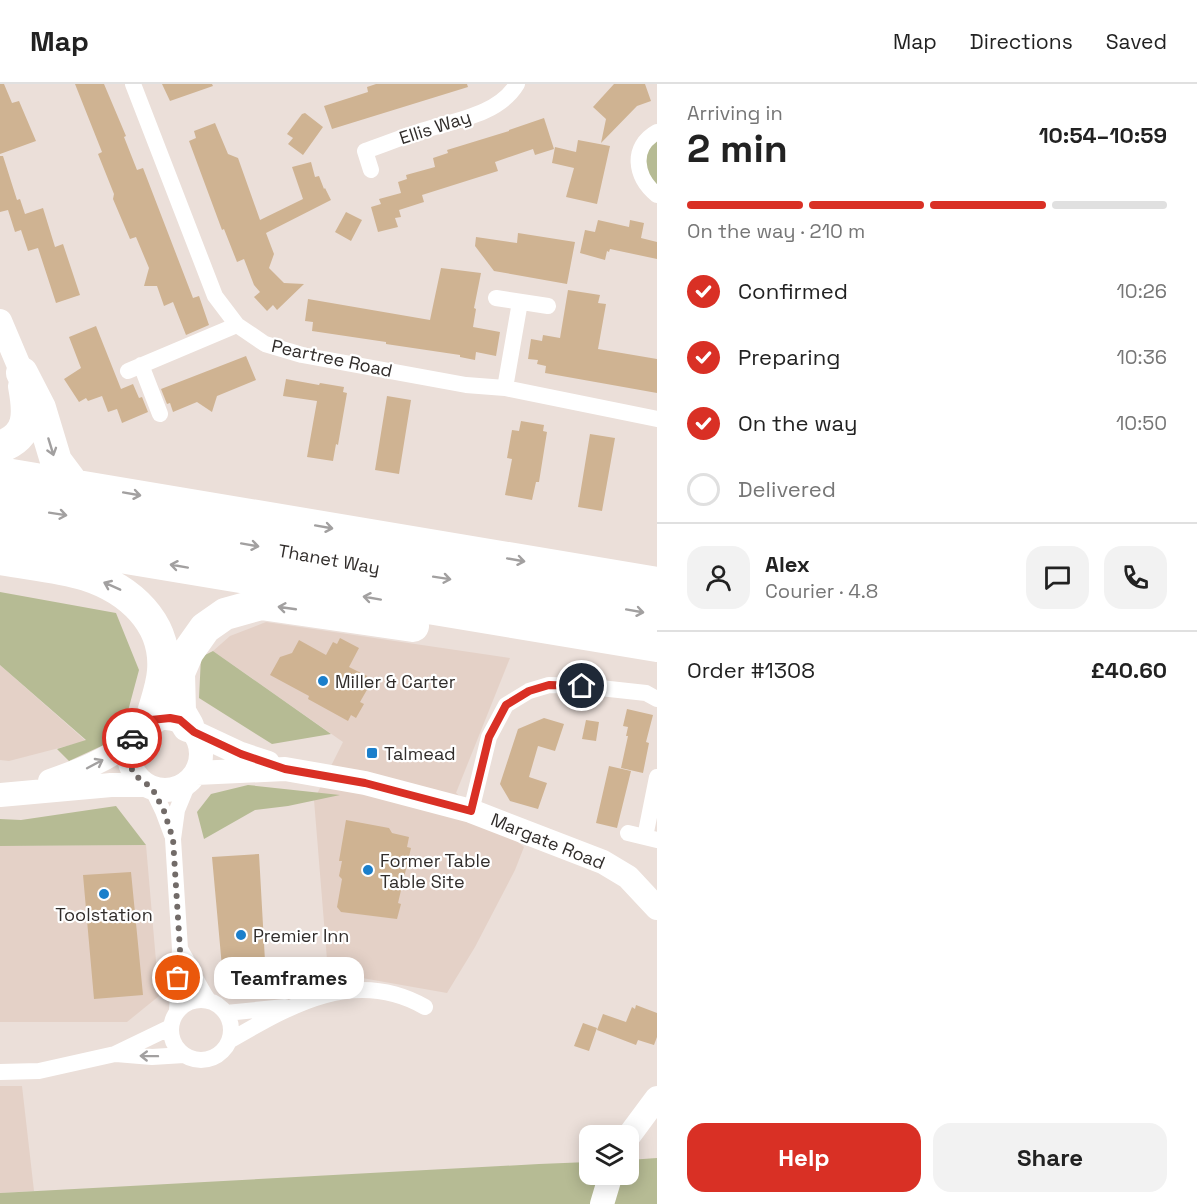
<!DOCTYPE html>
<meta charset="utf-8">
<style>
body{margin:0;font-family:"Space Grotesk",sans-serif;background:#f2f2f2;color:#222;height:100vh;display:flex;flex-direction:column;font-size:22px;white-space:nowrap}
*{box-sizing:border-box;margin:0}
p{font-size:20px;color:#767676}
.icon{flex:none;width:33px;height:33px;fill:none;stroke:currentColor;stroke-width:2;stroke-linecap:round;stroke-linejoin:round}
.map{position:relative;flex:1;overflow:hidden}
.drawer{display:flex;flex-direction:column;background:#fff;width:540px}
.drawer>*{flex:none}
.controls{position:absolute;left:579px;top:1041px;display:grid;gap:12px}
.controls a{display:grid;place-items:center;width:60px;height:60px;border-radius:12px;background:#fff;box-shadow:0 3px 15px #0003;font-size:30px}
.pin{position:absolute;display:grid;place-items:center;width:51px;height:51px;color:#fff;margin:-26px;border:3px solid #fff;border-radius:50%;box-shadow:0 2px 6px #0007}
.courier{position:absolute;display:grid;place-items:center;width:60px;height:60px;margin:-30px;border:4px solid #d93025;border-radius:50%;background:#fff;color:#222;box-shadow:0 2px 8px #0007}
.bubble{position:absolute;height:42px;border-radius:18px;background:#fff;box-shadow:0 3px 15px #0003;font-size:20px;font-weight:700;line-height:42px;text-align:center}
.headline em{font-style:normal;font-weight:700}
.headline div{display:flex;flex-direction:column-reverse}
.headline{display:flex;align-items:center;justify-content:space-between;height:102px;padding:0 30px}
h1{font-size:39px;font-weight:700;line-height:45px}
.bar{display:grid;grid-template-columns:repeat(4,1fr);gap:9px 6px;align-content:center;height:72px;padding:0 30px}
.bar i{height:8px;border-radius:4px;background:#e0e0e0}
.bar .selected{background:#d93025}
.bar p{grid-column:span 4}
.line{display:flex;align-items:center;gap:15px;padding:0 30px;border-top:2px solid #e0e0e0}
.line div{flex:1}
.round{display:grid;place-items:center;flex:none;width:63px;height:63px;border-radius:18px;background:#f2f2f2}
ol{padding:0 30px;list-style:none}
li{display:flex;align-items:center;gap:18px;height:66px}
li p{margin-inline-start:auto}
li .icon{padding:6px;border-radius:50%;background:#d93025;color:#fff;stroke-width:4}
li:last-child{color:#767676}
li i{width:33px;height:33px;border:3px solid #e0e0e0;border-radius:50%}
.button{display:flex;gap:12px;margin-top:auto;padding:12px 30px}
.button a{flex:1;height:69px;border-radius:18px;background:#d93025;color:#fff;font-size:24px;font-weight:700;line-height:69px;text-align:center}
.button a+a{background:#f2f2f2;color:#222}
header{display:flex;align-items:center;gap:36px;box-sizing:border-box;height:84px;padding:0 30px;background:#fff;border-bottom:2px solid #e0e0e0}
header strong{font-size:28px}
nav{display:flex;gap:33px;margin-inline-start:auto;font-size:21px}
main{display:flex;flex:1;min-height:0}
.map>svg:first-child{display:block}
.built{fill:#e4d1c7}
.green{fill:#b6bb94}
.building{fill:#cfb392}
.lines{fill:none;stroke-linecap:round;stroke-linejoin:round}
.street{stroke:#fff;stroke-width:16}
.secondary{stroke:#fff;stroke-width:24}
.highway{stroke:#fff;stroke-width:32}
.oneway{stroke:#a2a0a0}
.done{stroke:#726b68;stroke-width:6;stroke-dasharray:0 10.8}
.route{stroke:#d93025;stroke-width:8}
.poi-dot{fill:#1b7fcb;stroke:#fff;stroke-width:2}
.labels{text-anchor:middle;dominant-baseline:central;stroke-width:4.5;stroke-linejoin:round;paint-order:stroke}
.street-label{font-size:18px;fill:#312d2b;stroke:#fff}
.poi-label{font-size:18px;fill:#312d2b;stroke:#fff;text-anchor:start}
</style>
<header>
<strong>Map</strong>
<nav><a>Map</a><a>Directions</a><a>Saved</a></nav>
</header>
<main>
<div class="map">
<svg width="657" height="1120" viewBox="0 0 657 1120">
<rect width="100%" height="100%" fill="#ebdfd9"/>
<path class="built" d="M266,538l244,36 -54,135 68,54 -9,23 -40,77 -28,46 -119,-21 -14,-172 29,-58 -130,-91 17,-15z
M0,581l86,76 -77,20 -9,-1z
M146,761l13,151 -32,26h-127v-176z
M0,1002h22l12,105 -34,2z"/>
<path class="green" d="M657,48v63l-17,-42z
M0,508l116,21 23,57 -18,67 -52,24 -12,-12 29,-9 -86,-75z
M213,567l118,83 -59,10 -73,-46 2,-41z
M248,701l92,10 -52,11 -33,4 -51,29 -7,-27 14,-18z
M116,722l30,39 -146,1v-27l21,1z
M657,1074v46h-657v-11l539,-29 50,-2 1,12h38l1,-14z"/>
<path class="building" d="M0,0h4l8,19 7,-2 17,40 -36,13z
M75,0h29l22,52 -2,1 13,33 6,-2 50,130 6,-2 10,29 -23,10 -13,-33 -9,4 -7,-20h-13l5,-18 -13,-31 -6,2 -17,-40 1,-5 -16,-40 4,-2z
M162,0h50l1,2 -43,15z
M376,0h91l1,3 -136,42 -8,-23 44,-14 -1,-5z
M614,0h31l6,17 -14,5 -36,37 5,-24 -13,-12z
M305,29l18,14 -20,28 -15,-11 5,-6 -6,-4 15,-20z
M544,34l10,31 -19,6 -2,-6 -38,13 3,9 -76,24 2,7 -25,8 2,7 -6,1 3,9 -20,5 -7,-25 10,-3 -2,-5 22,-6 -3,-11 9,-3 -1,-4 29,-8 -2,-9 15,-5 -1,-3 62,-19v-1z
M215,39l13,31 10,4 22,62 43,-21 -11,-32 19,-5 4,15 4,-1 5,13 1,-1 6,12 -65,33 8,21 -5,14 15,15 20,1 -27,26 -4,-5 -6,6 -13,-14 6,-5 -6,-7 -10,-26 -7,3 -13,-33 -2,1 -33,-89 7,-3 -2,-7z
M578,56l32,6 -13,58 -31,-7 8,-29 -22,-5 3,-16 21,5z
M0,72h3l14,44 3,-1 5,15 18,-6 12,39 8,-3 17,51 -24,8 -18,-55 -10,3 -7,-21 -6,2 -7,-22 -8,2z
M346,128l16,8 -11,21 -16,-9z
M598,136l31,7 1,-7 14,3 -3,15 16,4v17l-47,-10 -1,3 -2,-1 -2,9 -25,-7 5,-23 10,2z
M518,149l57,9 -8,42 -73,-13 -19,-25 1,-9 41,6z
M441,184l40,5 -7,35 2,1 -3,18 27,5 -4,24 -20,-4 -1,8 -15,-3v-2l-74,-11v-2l-74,-11 1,-9 -8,-1 3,-22 122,21z
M568,206l32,5 -2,8 8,1 -8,45 59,10v34l-112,-20 1,-7 -9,-2 1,-4 -10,-1 3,-20 11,2 1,-6 17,3z
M96,242l25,63 12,-5 6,14 3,-1 6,15 -26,11 -5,-14 -9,3 -6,-16 -14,5 -2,-3 -7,4 -15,-23 17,-11 -12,-31z
M246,272l10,24 -39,16 -5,16 -15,-10 -24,10 -3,-9 -3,1 -6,-15z
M286,295l33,6 1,-2 24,4 -1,5 4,1 -9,52 -2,-1 -3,17 -26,-4 10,-56 -34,-5z
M387,312l24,4 -12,74 -24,-4z
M521,337l23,4 -1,6 4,1 -8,50h-3l-4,18 -27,-5 7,-36 -5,-1 5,-28 7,1z
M590,350l25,4 -13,73 -24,-4z
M340,554l19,10 -10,19 18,9 -5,10 6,2 -8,14 4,2 -8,14 -5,-3 -3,6 -40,-22 1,-3 -39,-21 10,-18 12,-4 7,-13 27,15 7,-13 4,2z
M627,625l26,6 -7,27 3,1 -6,30 -22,-5 7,-32h-2l2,-9 -5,-1z
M544,634l20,6 -9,27 -17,-5 -9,31 18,6 -9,26 -28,-8 -10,-17 18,-55z
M586,636l13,2 -3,19 -14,-2z
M609,682l22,5 -14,57 -21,-5z
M346,736l43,8 3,5 17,4 -2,10 4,1 -13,55 3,1 -4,15 -56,-7 -4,-5 5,-28 -3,-3 3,-15h-3z
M259,770l7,125 -34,3 -2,-15h-8l-10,-110z
M131,788l12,123 -49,4 -11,-124z
M636,921l21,8v24l-3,8 -16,-5 -2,5 -39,-15 6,-16 23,8 6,-15 3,2z
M583,939l14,5 -8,23 -15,-5z"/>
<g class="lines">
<path class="street" d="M133,0l82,212 22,29 28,19 37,11 164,30 39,3 152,31
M657,48c-27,15 -22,45 0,63
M371,86l-6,-19c17,-6 35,-13 53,-19 33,-11 80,-16 99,-48
M496,214l52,8
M141,281l19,49
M128,287l109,-46
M505,304l15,-86
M152,704l11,23 9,24
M471,727l18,-74 17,-32 23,-14 20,-6 33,1 64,7 11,6
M628,749l29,7
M645,753l12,-60
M180,865c11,17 17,36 29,52
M171 946a30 30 0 1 1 60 0a30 30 0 1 1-60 0Z
M177,928l3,-63 -7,-110 4,-29 12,-29
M226,929l59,-6
M229,957c62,-36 126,-74 196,-34
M116,970l36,3 32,-2
M0,988l39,-1 76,-17 56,-27"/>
<path class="secondary" d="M0,237l22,52
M129 670a36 36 0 1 1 72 0a36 36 0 1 1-72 0Z
M194,648l47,22 27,9
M196,689l89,-4 80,14 106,28 132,51 25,15 29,31
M50,697c29,-10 55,-20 80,-39
M0,711l111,-10h34
M628,1053l29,-39
M602,1120l9,-30"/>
<path class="highway" d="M22,289l18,35 16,53 18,24
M0,363c31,-11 29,-34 24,-61
M0,389l657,110
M0,421l657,110
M0,453l657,109
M0,475c27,5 60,8 86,16 43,14 81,47 77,96 -1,16 -8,33 -12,49
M188,642l-8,-14 -1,-39 9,-21 17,-24 20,-14 36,-10 152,22"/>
</g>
<defs><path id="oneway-shaft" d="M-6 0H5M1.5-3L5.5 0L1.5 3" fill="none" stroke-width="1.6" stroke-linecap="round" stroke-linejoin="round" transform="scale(1.5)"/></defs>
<g class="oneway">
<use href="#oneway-shaft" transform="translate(51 363) rotate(73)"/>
<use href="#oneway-shaft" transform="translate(132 410) rotate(10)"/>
<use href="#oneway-shaft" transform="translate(58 430) rotate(9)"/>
<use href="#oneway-shaft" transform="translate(324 443) rotate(10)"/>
<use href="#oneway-shaft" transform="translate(250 461) rotate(10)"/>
<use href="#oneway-shaft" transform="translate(516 476) rotate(10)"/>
<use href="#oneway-shaft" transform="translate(179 482) rotate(-170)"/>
<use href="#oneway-shaft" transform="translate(442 494) rotate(9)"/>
<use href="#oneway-shaft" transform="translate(112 502) rotate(-156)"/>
<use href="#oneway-shaft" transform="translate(372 514) rotate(-170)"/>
<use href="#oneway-shaft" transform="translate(287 524) rotate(-172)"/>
<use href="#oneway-shaft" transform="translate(635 527) rotate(10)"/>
<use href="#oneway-shaft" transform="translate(95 680) rotate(-28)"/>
<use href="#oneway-shaft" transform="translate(149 972) rotate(-179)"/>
</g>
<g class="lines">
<path class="done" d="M132,654l-4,16 2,12 6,10 16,12 12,23 9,28 7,111 -2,28"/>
<path class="route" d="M132,654l10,-13 9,-5 19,-2 10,2 14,12 47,22 44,15 80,14 106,28 18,-74 17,-32 23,-14 20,-6 33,1"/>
</g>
<g class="poi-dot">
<circle cx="323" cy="597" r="6"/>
<rect x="366" y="663" width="12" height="12" rx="3"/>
<circle cx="368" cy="786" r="6"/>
<circle cx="104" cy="810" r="6"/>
<circle cx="241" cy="851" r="6"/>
</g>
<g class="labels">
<g class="street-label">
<text transform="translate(435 43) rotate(-18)">Ellis Way</text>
<text transform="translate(332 274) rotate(12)">Peartree Road</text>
<text transform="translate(329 475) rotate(10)">Thanet Way</text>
<text transform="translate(548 757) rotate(22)">Margate Road</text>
</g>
<g class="poi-label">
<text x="335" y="597">Miller &amp; Carter</text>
<text x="384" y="669">Talmead</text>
<text x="380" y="776">Former Table<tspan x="380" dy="21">Table Site</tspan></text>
<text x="104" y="830" text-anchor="middle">Toolstation</text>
<text x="253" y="851">Premier Inn</text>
</g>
</g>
</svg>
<div class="controls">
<a><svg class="icon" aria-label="layers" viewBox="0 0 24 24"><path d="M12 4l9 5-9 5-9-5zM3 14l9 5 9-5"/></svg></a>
</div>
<div class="pin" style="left:178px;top:894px;background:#ea580c"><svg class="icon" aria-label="bag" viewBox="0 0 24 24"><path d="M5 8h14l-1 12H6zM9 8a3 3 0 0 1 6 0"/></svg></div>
<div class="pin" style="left:582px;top:602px;background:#1f2937"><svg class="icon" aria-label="home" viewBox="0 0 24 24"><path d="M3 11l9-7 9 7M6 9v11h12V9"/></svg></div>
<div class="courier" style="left:132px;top:654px"><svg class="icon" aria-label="car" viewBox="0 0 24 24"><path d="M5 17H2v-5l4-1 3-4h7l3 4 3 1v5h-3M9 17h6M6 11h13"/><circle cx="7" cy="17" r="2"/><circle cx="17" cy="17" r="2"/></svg></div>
<div class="bubble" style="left:214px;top:873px;width:150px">Teamframes</div>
</div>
<section class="drawer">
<div class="headline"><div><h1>2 min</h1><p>Arriving in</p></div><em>10:54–10:59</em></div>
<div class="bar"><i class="selected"></i><i class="selected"></i><i class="selected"></i><i></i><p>On the way · 210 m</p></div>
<ol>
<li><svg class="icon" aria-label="check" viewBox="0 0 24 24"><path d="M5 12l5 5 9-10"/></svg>Confirmed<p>10:26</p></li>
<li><svg class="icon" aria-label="check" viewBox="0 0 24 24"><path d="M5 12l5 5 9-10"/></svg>Preparing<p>10:36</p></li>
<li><svg class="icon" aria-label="check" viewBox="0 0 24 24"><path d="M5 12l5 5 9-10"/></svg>On the way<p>10:50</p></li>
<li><i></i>Delivered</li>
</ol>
<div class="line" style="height:108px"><a class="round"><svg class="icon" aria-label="person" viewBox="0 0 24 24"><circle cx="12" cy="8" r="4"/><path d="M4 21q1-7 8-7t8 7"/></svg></a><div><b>Alex</b><p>Courier · 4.8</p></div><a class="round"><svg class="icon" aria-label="chat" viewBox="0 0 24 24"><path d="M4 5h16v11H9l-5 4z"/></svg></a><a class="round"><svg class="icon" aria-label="phone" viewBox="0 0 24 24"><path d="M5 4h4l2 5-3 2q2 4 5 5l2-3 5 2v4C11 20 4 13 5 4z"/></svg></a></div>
<div class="line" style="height:78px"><div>Order #1308</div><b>£40.60</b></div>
<div class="button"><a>Help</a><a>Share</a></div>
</section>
</main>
